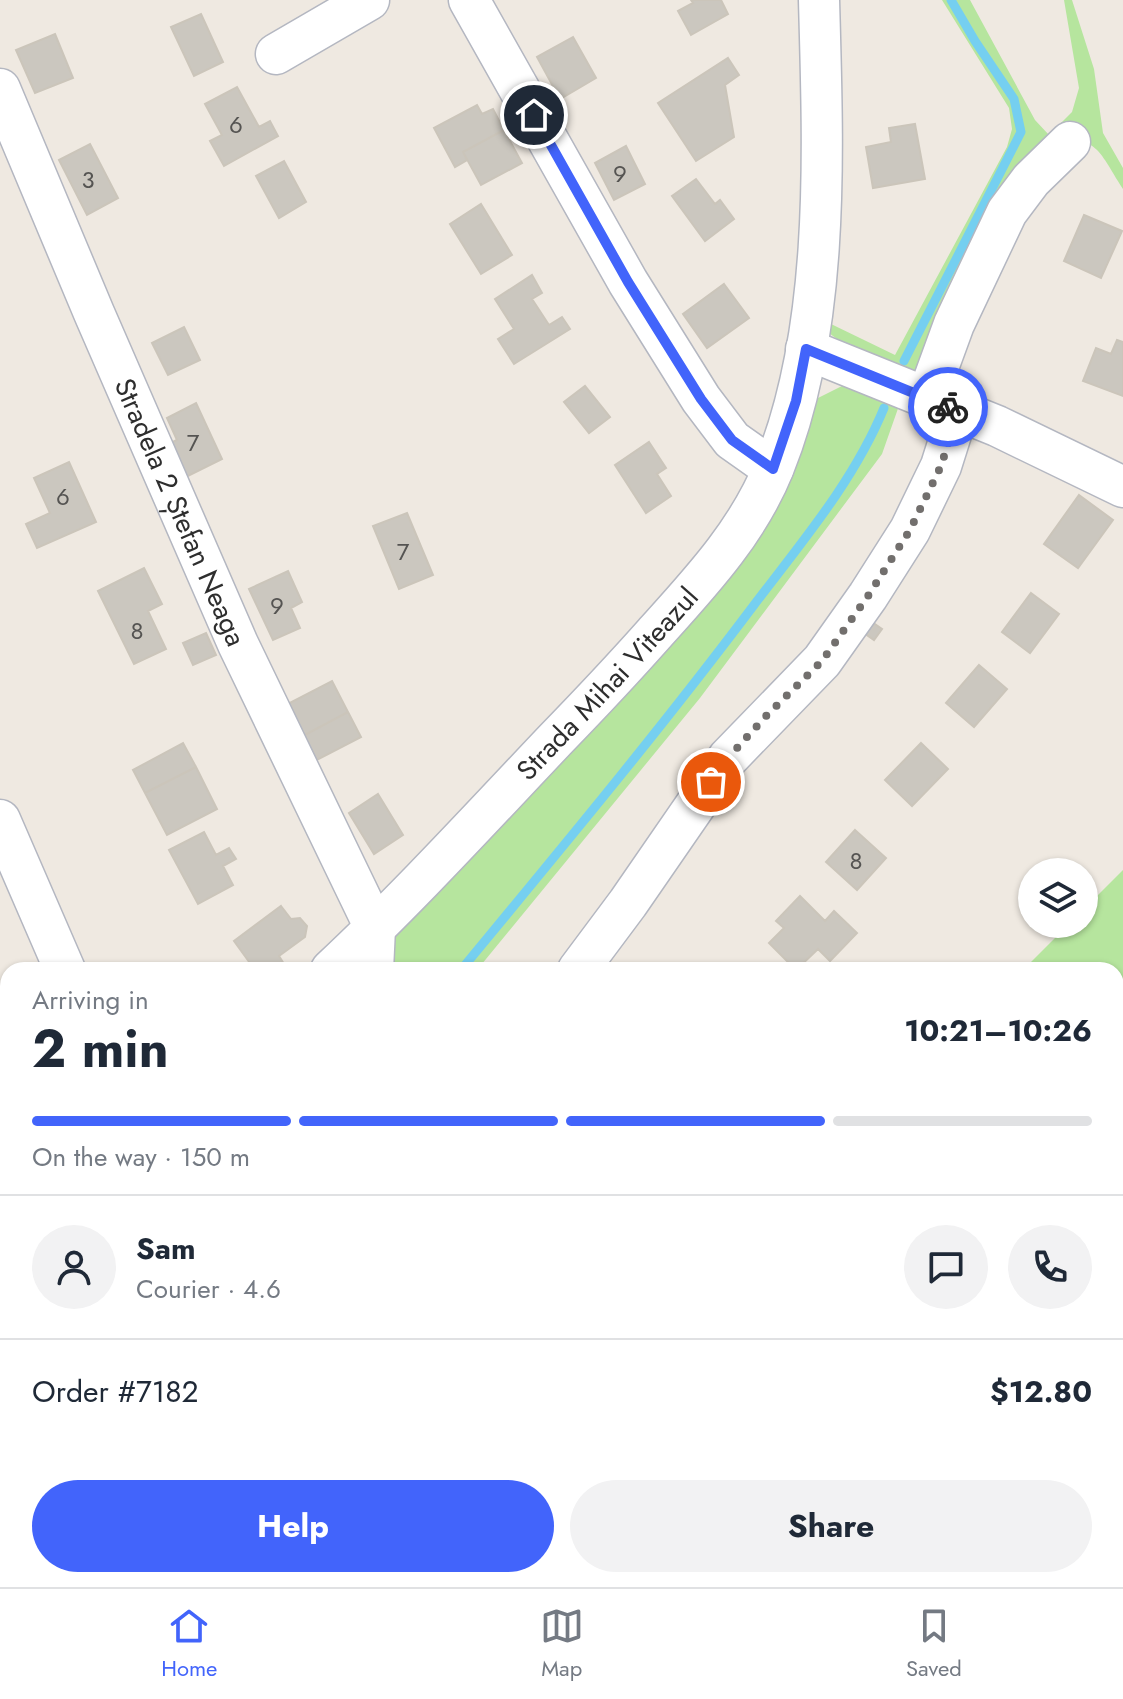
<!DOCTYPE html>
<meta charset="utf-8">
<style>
body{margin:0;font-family:Jost,sans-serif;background:#f2f2f3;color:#1f2937;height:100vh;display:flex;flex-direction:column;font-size:30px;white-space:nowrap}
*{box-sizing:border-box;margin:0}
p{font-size:26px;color:#747a83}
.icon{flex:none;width:44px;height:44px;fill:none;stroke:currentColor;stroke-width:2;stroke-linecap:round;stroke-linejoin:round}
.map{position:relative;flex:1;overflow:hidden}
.drawer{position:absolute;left:0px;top:962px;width:1124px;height:626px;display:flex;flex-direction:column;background:#fff;border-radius:24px 24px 0 0;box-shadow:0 2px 6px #0004}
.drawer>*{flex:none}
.buttons{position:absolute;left:1018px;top:858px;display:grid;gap:16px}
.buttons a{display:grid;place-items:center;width:80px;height:80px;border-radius:50%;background:#fff;box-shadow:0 2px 6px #0004;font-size:40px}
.pin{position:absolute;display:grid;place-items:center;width:68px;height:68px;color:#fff;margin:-34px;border:4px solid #fff;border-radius:50%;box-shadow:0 2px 8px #0007}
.courier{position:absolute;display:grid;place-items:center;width:80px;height:80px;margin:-40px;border:6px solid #4264fb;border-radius:50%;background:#fff;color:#222;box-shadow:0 2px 10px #0007}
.head em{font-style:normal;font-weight:700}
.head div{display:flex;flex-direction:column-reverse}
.head{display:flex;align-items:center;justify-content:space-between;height:136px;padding:0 32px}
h1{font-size:52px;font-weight:700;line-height:60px}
.bar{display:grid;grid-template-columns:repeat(4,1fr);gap:12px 8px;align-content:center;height:96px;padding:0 32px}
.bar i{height:10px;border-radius:6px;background:#e0e1e3}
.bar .active{background:#4264fb}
.bar p{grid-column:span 4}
.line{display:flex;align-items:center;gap:20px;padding:0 32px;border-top:2px solid #e0e1e3}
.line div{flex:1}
.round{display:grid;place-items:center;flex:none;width:84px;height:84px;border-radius:42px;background:#f2f2f3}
.action{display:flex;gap:16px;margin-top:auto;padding:16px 32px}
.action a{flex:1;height:92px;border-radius:48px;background:#4264fb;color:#fff;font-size:32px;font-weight:700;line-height:92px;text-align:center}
.action a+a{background:#f2f2f3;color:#1f2937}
.tab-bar{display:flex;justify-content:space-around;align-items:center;height:112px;border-top:2px solid #e0e1e3;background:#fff;font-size:22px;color:#747a83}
.tab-bar a{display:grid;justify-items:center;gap:4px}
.tab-bar .active{color:#4264fb}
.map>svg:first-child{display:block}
.green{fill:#b6e59e}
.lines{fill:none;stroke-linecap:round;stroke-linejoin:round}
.stream{stroke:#75cff0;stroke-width:9}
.building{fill:#cbc7bf;stroke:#cbc5ba;stroke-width:2}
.minor-casing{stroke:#b4b7c1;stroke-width:43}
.path{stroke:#c9c9c9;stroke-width:5;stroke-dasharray:6 4;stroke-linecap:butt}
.minor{stroke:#fff;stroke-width:40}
.done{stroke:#726f6d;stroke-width:8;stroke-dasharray:0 14.4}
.route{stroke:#4264fb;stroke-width:10}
.labels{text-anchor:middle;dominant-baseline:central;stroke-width:6;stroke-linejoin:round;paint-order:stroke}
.number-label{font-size:24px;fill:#555452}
.street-label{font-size:28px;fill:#2e2e2e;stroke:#fff}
</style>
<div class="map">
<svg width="1123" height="1587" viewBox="0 0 1123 1587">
<rect width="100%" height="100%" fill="#efe9e1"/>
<path class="green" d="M942,0h28l65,120 14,15 23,-23 7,-24 -15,-88h8l22,69 9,64 20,35v21c-27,-43 -23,-48 -74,-54l-135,242 -69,-32 -24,-18 13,-173 8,-4 -11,174 64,31 112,-208 5,-18 -3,-21z
M844,385l57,15 -19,54 -182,244 -223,272h-88l9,-44 238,-249 172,-274z
M1123,870v394l-7,5v-299h-93l46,-46h15v-15z
M630,1580h79l-9,7h-61z"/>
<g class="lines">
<path class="stream" d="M904,361l117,-229 -7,-33 -39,-58 -24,-41
M461,970c99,-120 199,-240 293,-365 47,-62 100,-124 130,-197
M174,1587l2,-7"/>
</g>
<path class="building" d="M691,0h30l7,14 -37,21 -13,-24 15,-8z
M201,14l22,48 -29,14 -23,-49z
M55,34l18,44 -38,15 -19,-43z
M573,37l23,41 -36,21 -23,-42z
M728,58l11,17 -14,10 9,52 -38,24 -38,-58z
M237,87l22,40 11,-6 8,15 -54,30 -14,-25 12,-6 -17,-31z
M477,105l5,9 11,-5 11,21 -41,22 4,8 -12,7 -21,-39z
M915,124l10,55 -52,9 -7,-41 25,-5 -2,-14z
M504,130l18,33 -41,22 -18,-33z
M90,144l28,54 -31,17 -28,-55z
M626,146l19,38 -31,16 -19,-37z
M284,161l22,41 -27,16 -23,-42z
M696,179l19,25 5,-4 14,19 -29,22 -33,-45z
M481,204l31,51 -31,19 -31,-50z
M1084,215l38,16 -21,47 -37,-17z
M532,275l10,18 -10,6 17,26 13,-8 8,12 -56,35 -16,-25 16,-10 -19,-30z
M724,284l25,34 -42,30 -24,-34z
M184,327l16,33 -32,15 -16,-32z
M1117,340l6,2v54l-40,-15 13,-33 15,6z
M585,386l25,31 -21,16 -25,-31z
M196,403l26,56 -40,20 -16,-34 11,-5 -10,-22z
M649,442l17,26 -9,6 14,22 -25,17 -31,-48z
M69,462l27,60 -59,26 -11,-24 24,-11 -16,-35z
M1079,495l34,25 -35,48 -34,-24z
M407,513l26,62 -34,14 -26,-63z
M144,568l18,36 -14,7 18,38 -32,15 -36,-73z
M288,571l14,31 -11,6 9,20 -27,12 -24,-51z
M1031,593l28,21 -29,39 -28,-21z
M872,622l10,7 -8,11 -10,-7z
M206,633l10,22 -23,10 -10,-22z
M979,665l28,24 -33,38 -28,-24z
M332,681l16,31 -47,25 -17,-31z
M348,712l13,25 -48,25 -12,-25z
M183,743l13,24 -51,26 -12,-23z
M921,743l27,26 -36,37 -27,-26z
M196,767l21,42 -50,26 -22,-42z
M378,794l25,41 -29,19 -25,-41z
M855,830l31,28 -29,32 -31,-28z
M204,832l12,23 13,-7 7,11 -13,7 10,19 -35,19 -29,-54z
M800,896l25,25 9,-10 23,22 -27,28 -12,-12 -22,21 -27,-27 15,-15 -8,-7z
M281,906l10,13 9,-1 7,8 -2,11 -26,19 5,8 -9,6h-20l-21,-29z
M0,1337l8,5v31l-8,14z"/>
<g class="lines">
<defs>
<g id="minor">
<path d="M469,0l159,282 73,117 31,41 41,29"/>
<path d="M276,54l93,-54"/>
<path id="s1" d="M0,89l94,224 144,331 137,284 -2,42"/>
<path d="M806,349l191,77 126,61"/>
<path d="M927,398l27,-74 53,-112 24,-32 39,-38"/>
<path d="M0,820l65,150"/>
<path id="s2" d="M331,970c78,-73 150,-152 224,-230 34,-35 67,-70 99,-106 46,-51 94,-102 120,-167 57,-141 49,-317 45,-467"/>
<path d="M578,970l50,-67 100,-145 94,-97 46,-65 42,-66 31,-64 17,-54"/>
<path d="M0,1247l8,-6"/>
<path d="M125,1587l3,-7"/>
</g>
</defs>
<use href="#minor" class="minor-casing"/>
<path class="path" d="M1116,1300l7,-6
M604,1580l10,7
M743,1587l9,-7"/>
<use href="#minor" class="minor"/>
</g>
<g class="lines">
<path class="done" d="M711,782l17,-24 39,-43 55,-54 46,-65 42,-66 31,-64 17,-54 -10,-5"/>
<path class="route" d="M534,115l94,167 73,117 31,41 41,29 23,-68 10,-52 142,58"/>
</g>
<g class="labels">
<g class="number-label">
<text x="236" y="124">6</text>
<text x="620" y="173">9</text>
<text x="88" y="179">3</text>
<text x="193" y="442">7</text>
<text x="63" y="496">6</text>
<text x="403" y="551">7</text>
<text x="277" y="605">9</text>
<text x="137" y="630">8</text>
<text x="856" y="860">8</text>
</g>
<g class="street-label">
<text stroke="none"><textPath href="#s1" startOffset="460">Stradela 2 Ștefan Neaga</textPath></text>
<text stroke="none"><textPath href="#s2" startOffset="398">Strada Mihai Viteazul</textPath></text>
</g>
</g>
</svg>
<div class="buttons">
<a><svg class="icon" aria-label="layers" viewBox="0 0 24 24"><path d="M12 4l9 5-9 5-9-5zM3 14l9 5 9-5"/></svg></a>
</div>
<div class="pin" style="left:711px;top:782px;background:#ea580c"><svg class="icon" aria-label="bag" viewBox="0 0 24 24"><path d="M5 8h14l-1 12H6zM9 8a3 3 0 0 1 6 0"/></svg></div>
<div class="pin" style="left:534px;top:115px;background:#1f2937"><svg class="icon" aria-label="home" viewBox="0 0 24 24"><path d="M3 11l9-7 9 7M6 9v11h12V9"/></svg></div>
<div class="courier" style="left:948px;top:407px"><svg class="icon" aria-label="bike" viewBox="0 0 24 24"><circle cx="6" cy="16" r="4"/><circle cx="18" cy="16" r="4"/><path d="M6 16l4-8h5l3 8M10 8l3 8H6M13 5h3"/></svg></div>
<section class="drawer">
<div class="head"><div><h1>2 min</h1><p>Arriving in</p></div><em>10:21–10:26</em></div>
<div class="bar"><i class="active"></i><i class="active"></i><i class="active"></i><i></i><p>On the way · 150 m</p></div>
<div class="line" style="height:144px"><a class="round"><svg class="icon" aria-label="person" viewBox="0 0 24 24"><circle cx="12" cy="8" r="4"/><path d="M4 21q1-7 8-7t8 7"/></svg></a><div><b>Sam</b><p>Courier · 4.6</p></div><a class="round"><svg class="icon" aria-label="chat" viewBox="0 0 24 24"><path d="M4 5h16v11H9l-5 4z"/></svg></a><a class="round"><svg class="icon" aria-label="phone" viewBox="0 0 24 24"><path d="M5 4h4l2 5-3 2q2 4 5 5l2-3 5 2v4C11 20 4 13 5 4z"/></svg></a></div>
<div class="line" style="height:104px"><div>Order #7182</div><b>$12.80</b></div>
<div class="action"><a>Help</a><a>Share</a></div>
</section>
</div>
<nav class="tab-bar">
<a class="active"><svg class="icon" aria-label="home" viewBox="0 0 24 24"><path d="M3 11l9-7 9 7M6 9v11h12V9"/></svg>Home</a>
<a><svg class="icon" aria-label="map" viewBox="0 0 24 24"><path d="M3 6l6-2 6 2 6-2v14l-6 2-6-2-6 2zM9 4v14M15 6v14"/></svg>Map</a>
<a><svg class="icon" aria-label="saved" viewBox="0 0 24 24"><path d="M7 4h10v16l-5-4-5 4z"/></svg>Saved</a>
</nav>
